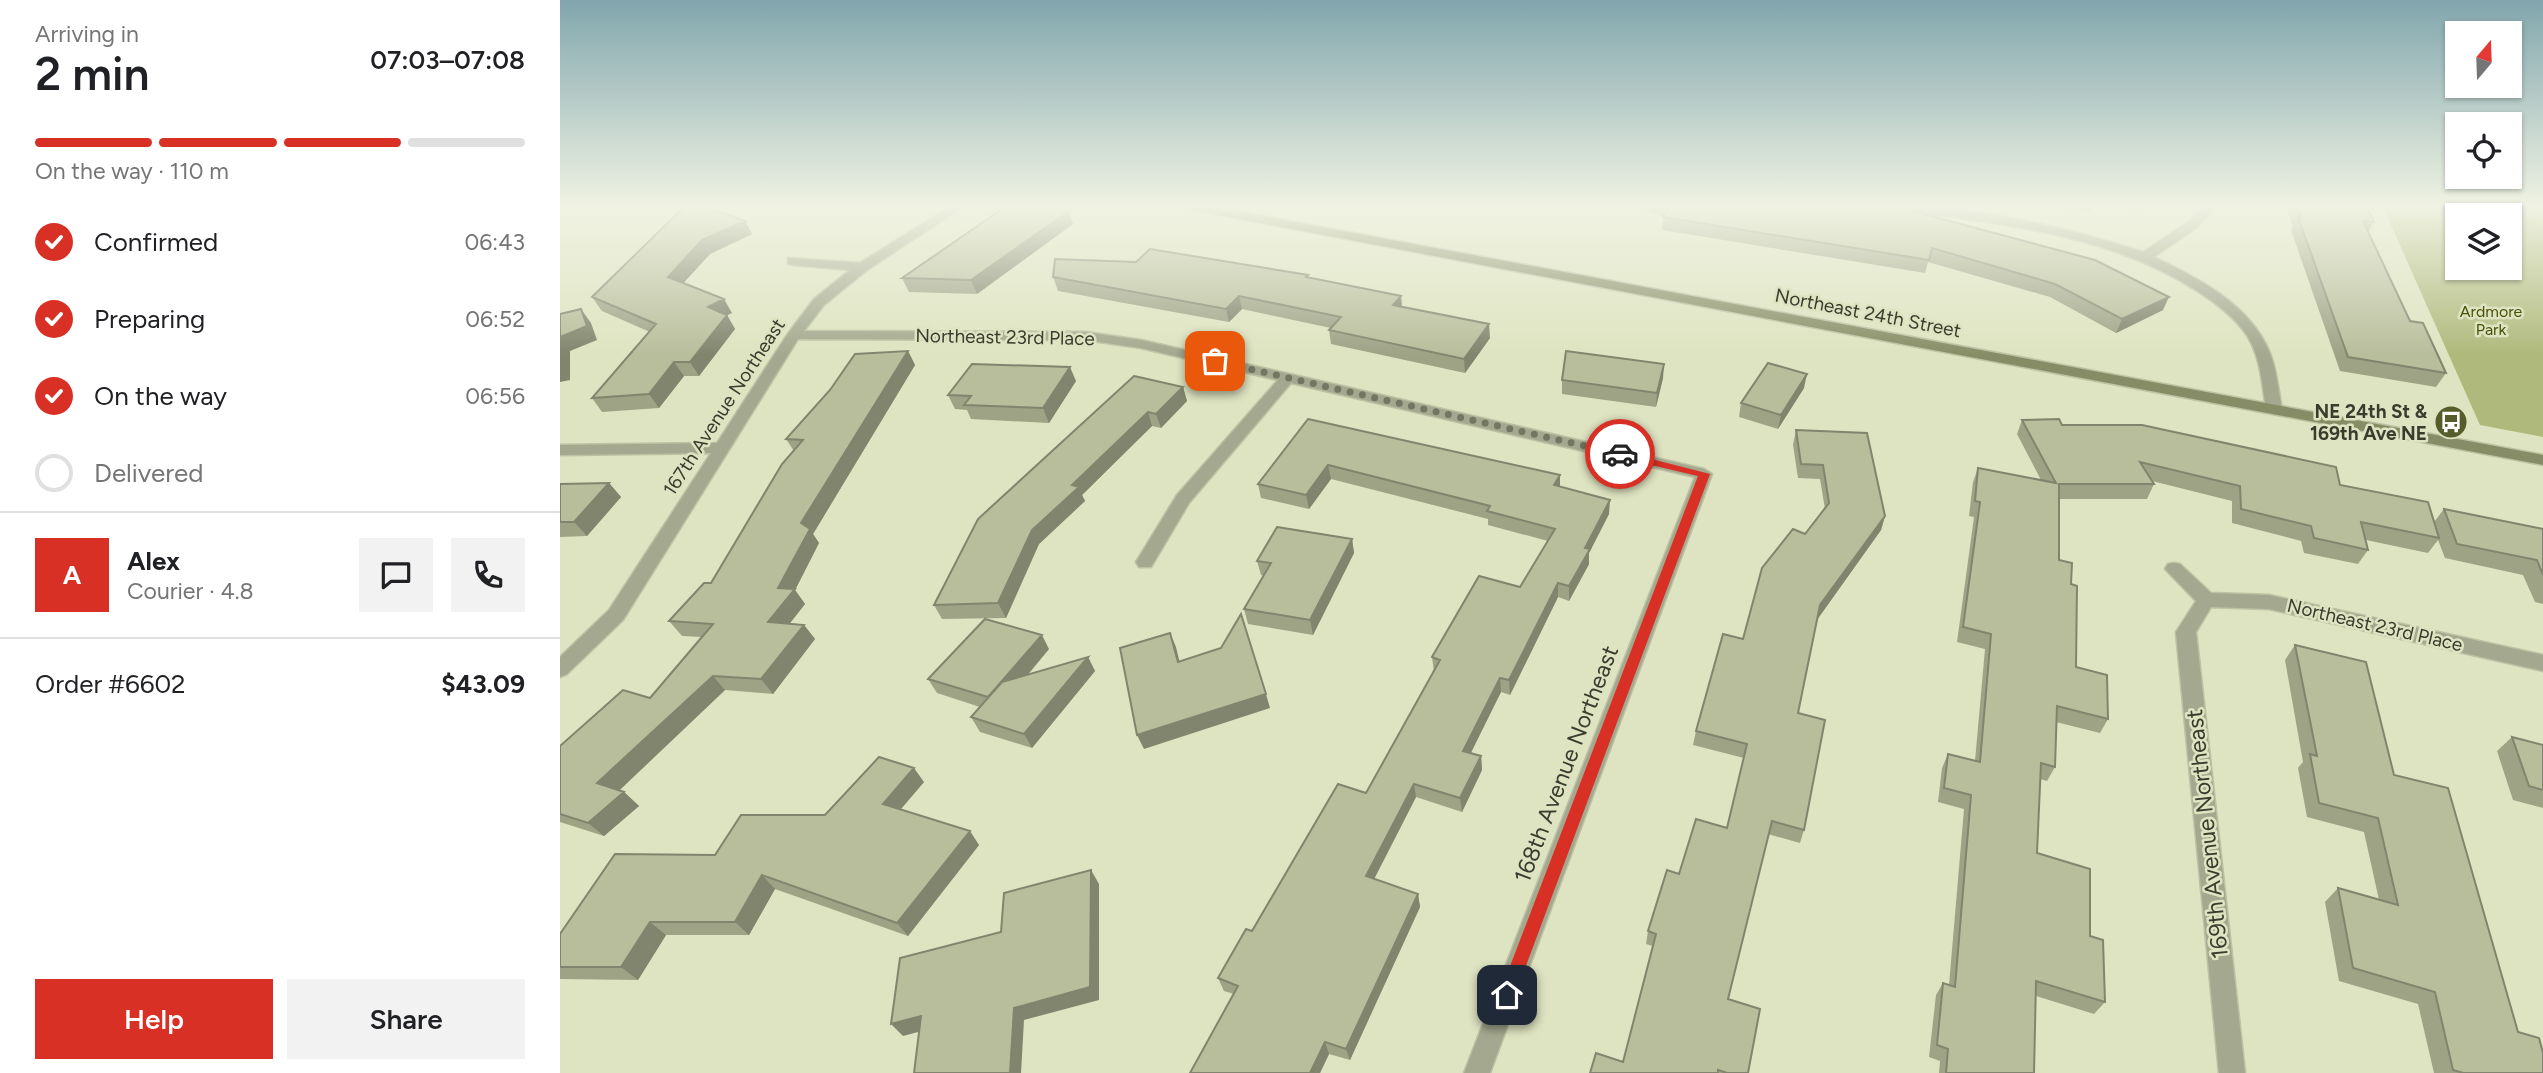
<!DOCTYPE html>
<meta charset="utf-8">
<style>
body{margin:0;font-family:Figtree,sans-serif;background:#f2f2f2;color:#202124;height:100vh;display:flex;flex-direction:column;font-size:26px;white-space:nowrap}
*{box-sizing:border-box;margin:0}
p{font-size:23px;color:#757577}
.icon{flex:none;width:38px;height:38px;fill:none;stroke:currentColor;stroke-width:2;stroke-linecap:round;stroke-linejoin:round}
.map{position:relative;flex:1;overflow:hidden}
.drawer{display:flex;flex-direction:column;background:#fff;width:560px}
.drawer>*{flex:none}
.needle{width:46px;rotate:19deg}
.fabs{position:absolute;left:1885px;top:21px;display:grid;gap:14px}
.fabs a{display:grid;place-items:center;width:77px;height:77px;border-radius:0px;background:#fff;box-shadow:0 2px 5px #0004;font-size:35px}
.pin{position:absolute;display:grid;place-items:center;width:60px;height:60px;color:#fff;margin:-30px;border-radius:14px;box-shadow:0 4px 10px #0006}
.courier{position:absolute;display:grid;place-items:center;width:70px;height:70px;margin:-35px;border:5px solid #d93025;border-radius:50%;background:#fff;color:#222;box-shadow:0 2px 9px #0007}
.headline em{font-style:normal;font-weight:600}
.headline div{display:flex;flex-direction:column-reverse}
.headline{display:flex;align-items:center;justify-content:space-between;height:119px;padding:0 35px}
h1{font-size:46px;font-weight:600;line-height:52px}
.bar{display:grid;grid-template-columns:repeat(4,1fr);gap:10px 7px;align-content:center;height:84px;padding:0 35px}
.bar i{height:9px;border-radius:5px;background:#e0e0e0}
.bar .on{background:#d93025}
.bar p{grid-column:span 4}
.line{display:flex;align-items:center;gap:18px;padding:0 35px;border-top:2px solid #e0e0e0}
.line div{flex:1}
.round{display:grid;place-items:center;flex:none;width:74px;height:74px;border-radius:0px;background:#f2f2f2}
ol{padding:0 35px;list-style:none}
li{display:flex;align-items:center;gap:21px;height:77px}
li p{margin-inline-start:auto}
li .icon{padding:7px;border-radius:50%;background:#d93025;color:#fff;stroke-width:4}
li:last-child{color:#757577}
li i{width:38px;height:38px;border:4px solid #e0e0e0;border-radius:50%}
.primary-button{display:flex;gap:14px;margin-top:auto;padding:14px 35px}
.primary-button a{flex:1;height:80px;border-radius:0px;background:#d93025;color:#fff;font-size:28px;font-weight:600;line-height:80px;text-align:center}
.primary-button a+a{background:#f2f2f2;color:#202124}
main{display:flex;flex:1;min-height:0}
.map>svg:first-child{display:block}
.forest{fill:#afb97c;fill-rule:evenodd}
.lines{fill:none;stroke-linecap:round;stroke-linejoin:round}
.minor-casing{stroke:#bdc2a4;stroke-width:3}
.secondary-casing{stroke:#bdc2a4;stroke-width:3}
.minor{fill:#a3a88e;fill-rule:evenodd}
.secondary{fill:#868d66;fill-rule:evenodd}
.wall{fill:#9ea386}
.shaded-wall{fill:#81856d}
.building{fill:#b8be9c;stroke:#81856d;stroke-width:2}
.route{fill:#d93025}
.done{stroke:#737761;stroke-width:7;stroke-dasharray:0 12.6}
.labels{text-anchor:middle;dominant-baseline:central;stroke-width:5;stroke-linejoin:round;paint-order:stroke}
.far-park-label{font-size:16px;fill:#4a5108;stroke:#dee4c1}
.street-label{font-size:19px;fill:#3a3c2e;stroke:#dee4c1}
.poi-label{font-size:19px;font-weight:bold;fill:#3a3c2e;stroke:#dee4c1;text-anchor:end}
.near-street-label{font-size:23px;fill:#3a3c2e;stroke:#dee4c1}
</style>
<main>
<section class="drawer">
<div class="headline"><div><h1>2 min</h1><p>Arriving in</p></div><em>07:03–07:08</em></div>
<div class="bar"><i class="on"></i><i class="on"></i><i class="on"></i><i></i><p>On the way · 110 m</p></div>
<ol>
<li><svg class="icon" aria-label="check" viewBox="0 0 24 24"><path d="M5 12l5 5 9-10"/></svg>Confirmed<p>06:43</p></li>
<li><svg class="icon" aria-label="check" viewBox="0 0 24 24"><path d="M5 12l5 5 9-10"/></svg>Preparing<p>06:52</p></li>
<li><svg class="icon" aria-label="check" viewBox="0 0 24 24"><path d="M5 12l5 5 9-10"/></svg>On the way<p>06:56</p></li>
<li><i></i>Delivered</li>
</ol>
<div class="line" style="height:126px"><b class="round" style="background:#d93025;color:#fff">A</b><div><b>Alex</b><p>Courier · 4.8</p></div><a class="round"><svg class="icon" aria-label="chat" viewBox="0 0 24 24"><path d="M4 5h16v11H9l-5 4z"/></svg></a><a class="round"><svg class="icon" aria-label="phone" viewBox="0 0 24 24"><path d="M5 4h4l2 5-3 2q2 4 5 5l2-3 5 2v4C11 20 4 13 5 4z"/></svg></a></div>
<div class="line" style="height:91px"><div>Order #6602</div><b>$43.09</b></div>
<div class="primary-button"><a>Help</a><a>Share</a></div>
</section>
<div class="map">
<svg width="1983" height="1073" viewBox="0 0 1983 1073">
<rect width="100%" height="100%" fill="#dee4c1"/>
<path class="forest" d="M1822,205h161v232l-63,-12zM1897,215h53v53h-53z"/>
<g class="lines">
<defs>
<path id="minor" d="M392,205h14l-99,65 -43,35 -20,26 281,1 56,8 563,129 8,5 -222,599h-26l231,-596 -404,-94 -102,120 -38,64h-12l-3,-5 41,-67 101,-115 -137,-32 -56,-8 -287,-1 -175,281 -56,54 -7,3v-20l49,-47 102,-157 -151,2v-10l157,-2 70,-108 27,-36 36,-29 -57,-5 -5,-1v-6l72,5z
M1325,205c81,-1 181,22 258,47l45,-30 17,-17h13l-22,23 -42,29c44,21 95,47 115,94 8,18 9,39 13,58l-8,5 -8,-5c-4,-25 -5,-50 -18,-72 -12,-19 -32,-34 -51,-46 -90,-59 -202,-67 -306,-82z
M1614,563l6,1 31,29 58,2 274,60v16l-274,-62 -58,-2 -15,25 49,441h-26l-43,-441 20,-31 -31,-32 3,-5z"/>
<path id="secondary" d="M620,205h25l1338,250v10l-1357,-256z"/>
</defs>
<use href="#minor" class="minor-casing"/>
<use href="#secondary" class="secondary-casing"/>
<use href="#minor" class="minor"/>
<use href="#secondary" class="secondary"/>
</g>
<path class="wall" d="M1071,205h175l25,3 332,102 -47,23 -66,-36 -122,-35 -3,11 -263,-43 1,-13z
M1490,205h44l-3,8z
M1549,205h38l-3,6z
M1726,205h80l8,17 -6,10 42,89 36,52 -10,14 -96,-16 -49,-141 2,-3z
M185,221l7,13 -42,20 -27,29 49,30 -5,2 8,14 -36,47h-15l-25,32 -57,4 -10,-14 58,-66 -48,-21 -10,-14z
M513,224l-96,70 -68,-2 -7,-14z
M748,275v2l93,19 1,11 88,31 -25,35 -134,-29 -2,-14 2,-2 -89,-19 -13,13 -171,-31 -5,-14z
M348,351l7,14 -102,169 6,9 -24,47 10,14 -15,19 14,2 11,14 -42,55 -48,-4 -105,100 4,2 15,14 -35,30 -44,-14v-76l90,-48 52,-61 -20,-1 -13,-15 42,-38 83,-132 -8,-12z
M1103,378l-7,29 -94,-13v-14z
M516,381l-27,42 -78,-4 -4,-9 -12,-1 -7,-14z
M623,387l4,14 -26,27 -9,-2 -70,69 3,6 -46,43 -33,74 -64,1 -8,-14 44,-86z
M1244,388l-26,41 -39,-12 2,-14z
M748,419l252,56v12l49,27 -20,39v11l-20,37 -11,-4 -48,98 -9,-3 -31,61 11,3 1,14 -20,42 -46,-15 -42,82 44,15 2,13 -70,153 -21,-6 -9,19h-130l44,-79 -10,-3 -6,-13 34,-47 114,-138 68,-121 -2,-15 88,-70 28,-46 -60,-16v-6l-157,-40 -22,30 -48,-11 -3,-14z
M1462,420l40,5 278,60 94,37 10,-13 99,20v75l-8,-2 -12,-27 -78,-17 -7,-18 -10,13 -62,-13 2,10 -10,14 -54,-11 -3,-12 -69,-18v-22l-80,-20 2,3 -7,15h-88v61l12,24 5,83 32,52 -8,14 -44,-11 -1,45 -8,14 -7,-2 -3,74 53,83 15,66 -11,12 -58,-18 -2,77h-95l1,-12 -11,-4 7,-62 7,-12 6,2 15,-176 -26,-7 4,-34 6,-14 27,7 10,-112 -28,-7 17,-125 -5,-1 4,-34 5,-14 63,12 -24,-46z
M1236,430l89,86 -4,14 -63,88 -20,95 6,117 -4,13 -32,-9 -40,165 20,74h-158l33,-11 30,-116 -7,-2 2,-13 31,-57 48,-46 17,-70 -51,-13 3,-14 47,-92 62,-105 20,-25 -5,-30 -22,-1 -5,-33z
M49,483l12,14 -34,39 -27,1v-53z
M792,539l2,14 -41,82 -65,-11 -4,-15 20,-33 -3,-1 -4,-14z
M1735,645l99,130 124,257 25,41h-109l-16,-69 -79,-23 -14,-79 13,-14 41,12 -15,-68 -57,-15 -9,-49 5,-6 -18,-102z
M489,649l-21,26 60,-18 7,14 -63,77 -52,-16 -9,-15 9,-10 -43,-14 -9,-14z
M1952,737l31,8v63l-30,-8 -16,-49z
M364,782l-23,27 78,36 -71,91 -133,-47 -26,46h-83l-28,45 -78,-1v-45l155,-79 110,-40z"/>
<path class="shaded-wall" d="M509,211l4,13 -96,70 -6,-14z
M185,221l7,13 -42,20 -33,36 -9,-13 34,-37z
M679,296l3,13 -13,13 -3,-13z
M841,296l1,14 -9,-5z
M1609,297l-6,13 -47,23 6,-14z
M164,299l8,14 -5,2 8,14 -36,47 -9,-14 18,-55z
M21,309l10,14 6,17 -27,11v29l-10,2v-45z
M929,324l1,14 -25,35 -1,-14z
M348,351l7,14 -102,169 6,9 -24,47 10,14 -25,32 -12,-14 10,-34 23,-65z
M114,362l10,14 -25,32 -10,-14z
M1104,364l-1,14 -7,29 1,-14z
M510,367l6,14 -27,42 -6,-15z
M1247,374l-3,14 -26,41 3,-14z
M623,387l4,14 -26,27 -5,-14z
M588,412l4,14 -70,69 3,6 -46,43 -33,74 -8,-15 34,-73 40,-45z
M768,465l3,14 -22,30 -3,-14z
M1000,475v14l-6,-4z
M49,483l12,14 -34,39 -13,-14z
M1050,500l-1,14 -20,39v11l-20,37v-15l16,-38z
M1325,516l-4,14 -64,90 3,-15z
M792,539l2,14 -41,82 -3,-15z
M998,583v14l-48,98 -1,-15z
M244,625l11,14 -42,55 -12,-15z
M610,633l6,14 7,29 -5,-14z
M482,635l7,14 -53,62 -8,-14z
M528,657l7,14 -63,77 -8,-14z
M153,676l12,14 -113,107 -15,-14z
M940,678l1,14 -36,73 -2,-14z
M706,694l4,14 -126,41 -7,-14z
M921,756l1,14 -20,42 -2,-14z
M354,768l10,14 -30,35 -11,-13z
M854,784l2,13 -47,92 -3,-13z
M64,792l15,14 -35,30 -16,-13z
M410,831l9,14 -71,91 -11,-13z
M531,870l8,14v116l-75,20 -3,53h-11l4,-65z
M202,875l13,14 -26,46 -14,-13z
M858,894l2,13 -70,153 -4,-11z
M90,922l16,13 -28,45 -17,-13z
M361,1016l12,12 -30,8 -12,-12z
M765,1042l4,12 -9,19h-10z"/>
<path class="building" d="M126,205h14l45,16 -43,19 -34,37 56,22 -16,8 19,8 -37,47h-16l-25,32 -57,4 64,-74 -64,-27z
M448,205h28l33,6 -98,69 -69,-2z
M1106,205h140l25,3 1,-3h58l205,55 74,37 -47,22 -67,-35 -123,-36 -3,12 -266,-43 7,-11z
M1736,205h70l8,17 -11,-1 47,100 13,2 23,50 -98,-16 -50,-140h3z
M590,249l158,26 -2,2 95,19 -8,9 96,19 -25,35 -135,-29 12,-13 -102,-21 -13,13 -173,-32 2,-18 81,3z
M21,309l6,17 -27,11v-23z
M348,351l-107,172 9,6 -32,59 17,1 -27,33 36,3 -43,54 -48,-3 -116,107 27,9 -36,31 -28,-9v-68l63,-56 27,8 63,-74 -44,-3 35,-38h7l71,-119 21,-24 -17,-1 44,-49 25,-36z
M1006,351l98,13 -7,29 -95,-13z
M1208,363l39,11 -26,41 -40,-12z
M412,364l98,3 -27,41 -79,-3 7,-9 -23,-1z
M574,376l49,11 -27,27 -8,-2 -76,73 7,2 -47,43 -34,73 -64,2 44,-86z
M748,419l252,56 -6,10 56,15 -25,48 5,1 -21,37 -11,-3 -49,97 -9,-2 -37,73 18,5 -21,42 -46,-14 -48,92 52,18 -72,155 -21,-7 -15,31h-120l48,-87 -20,-8 28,-49 6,2 86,-147 28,9 74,-133 -8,-3 47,-81 41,11 35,-58 -68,-18 3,-5 -162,-41 -22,30 -48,-11z
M1499,419l3,6h80l194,42 4,18 88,17 11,36 -78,-16 7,28 -54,-12 -3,-12 -70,-17 -1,-23 -100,-24 14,22h-95v76l13,3 -1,21 6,2 -1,81 31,8 1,44 -51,-13 -2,61 -14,-4 -4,90 53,16v67l13,4 2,62 -69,-21 -2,92h-88l2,-24 -11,-4 6,-62 12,4 16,-192 -27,-7 4,-34 32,8 11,-128 -28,-7 17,-125 -5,-1 3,-33 78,15 -34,-63z
M1236,430l71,3 18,83 -65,89 -22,108 27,7 -21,110 -32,-9 -44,178 32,10 -12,64h-21l-9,-3v3h-128l6,-20 27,9 33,-128 -8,-3 19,-61 12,4 17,-55 31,9 20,-84 -51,-13 27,-97 20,5 19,-71 31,-39 12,5 24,-31 -6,-38 -22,-1z
M49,483l-35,39h-14v-38z
M1884,509l99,20v46l-6,-15 -80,-16z
M717,527l75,12 -42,81 -66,-11 27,-46 -14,-2z
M681,614l25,80 -129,41 -17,-87 50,-15 8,29 43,-14z
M425,619l57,16 -54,62 -60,-18z
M1735,645l71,17 28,113 54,13 70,244 21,6 4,15v20h-80l-10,-3 -18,-78 -82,-24 -15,-80 60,17 -20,-87 -59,-15 -9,-49 7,2z
M528,657l-64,77 -53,-17 31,-35z
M1952,737l31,8v45l-14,-4z
M319,757l35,11 -31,36 87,27 -73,92 -135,-48 -27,47h-85l-29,45h-61v-33l55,-80 100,1 26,-40h84z
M531,870l-1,117 -76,21 -4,65h-96l7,-57 -30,8 9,-66 101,-26 3,-39z"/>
<linearGradient id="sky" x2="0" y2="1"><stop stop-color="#81a6ad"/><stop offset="0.58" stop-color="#f0f3e3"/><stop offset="1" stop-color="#f0f3e3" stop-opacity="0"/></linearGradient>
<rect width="1983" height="355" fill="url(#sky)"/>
<path class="route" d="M1060,451l90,23 -195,521 -2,6 -6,2 -6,-2 -2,-6 199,-519 -81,-19v-5z"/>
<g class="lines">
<path class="done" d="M655,361l405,93"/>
</g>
<defs>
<symbol id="bus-disc" viewBox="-11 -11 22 22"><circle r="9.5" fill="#565d2b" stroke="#dee4c1"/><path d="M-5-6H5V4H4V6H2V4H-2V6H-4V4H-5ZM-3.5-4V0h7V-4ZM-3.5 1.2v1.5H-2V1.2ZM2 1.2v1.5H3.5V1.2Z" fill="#fff"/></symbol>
</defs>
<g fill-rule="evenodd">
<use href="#bus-disc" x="1872" y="403" width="38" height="38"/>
</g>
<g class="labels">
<g class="far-park-label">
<text x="1931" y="311">Ardmore<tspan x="1931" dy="18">Park</tspan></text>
</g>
<g class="street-label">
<text transform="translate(1308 313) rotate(11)">Northeast 24th Street</text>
<text transform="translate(445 337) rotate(1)">Northeast 23rd Place</text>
<text transform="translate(164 407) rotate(-57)">167th Avenue Northeast</text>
<text transform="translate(1815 625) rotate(13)">Northeast 23rd Place</text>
</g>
<g class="poi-label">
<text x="1867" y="411">NE 24th St &amp;<tspan x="1867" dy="22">169th Ave NE</tspan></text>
</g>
<g class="near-street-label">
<text transform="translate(1006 764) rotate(-69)">168th Avenue Northeast</text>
<text transform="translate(1647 834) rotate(-96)">169th Avenue Northeast</text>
</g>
</g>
</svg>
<div class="fabs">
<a><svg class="needle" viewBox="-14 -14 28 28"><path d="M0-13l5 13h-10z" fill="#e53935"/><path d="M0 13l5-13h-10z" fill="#757577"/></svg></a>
<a><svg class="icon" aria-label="locate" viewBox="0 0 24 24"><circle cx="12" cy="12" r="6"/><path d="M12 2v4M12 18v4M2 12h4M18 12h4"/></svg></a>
<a><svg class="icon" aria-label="layers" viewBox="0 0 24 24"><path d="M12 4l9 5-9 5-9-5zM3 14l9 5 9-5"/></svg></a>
</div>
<div class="pin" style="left:655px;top:361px;background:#ea580c"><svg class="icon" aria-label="bag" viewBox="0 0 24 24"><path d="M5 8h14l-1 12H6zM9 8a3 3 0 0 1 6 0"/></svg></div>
<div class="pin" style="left:947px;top:995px;background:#1f2937"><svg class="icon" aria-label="home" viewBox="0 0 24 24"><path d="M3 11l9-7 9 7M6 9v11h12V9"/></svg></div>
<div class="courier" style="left:1060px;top:454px"><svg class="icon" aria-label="car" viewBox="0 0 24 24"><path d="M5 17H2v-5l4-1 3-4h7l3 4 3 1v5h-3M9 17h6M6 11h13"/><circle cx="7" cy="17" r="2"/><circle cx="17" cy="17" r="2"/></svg></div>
</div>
</main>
